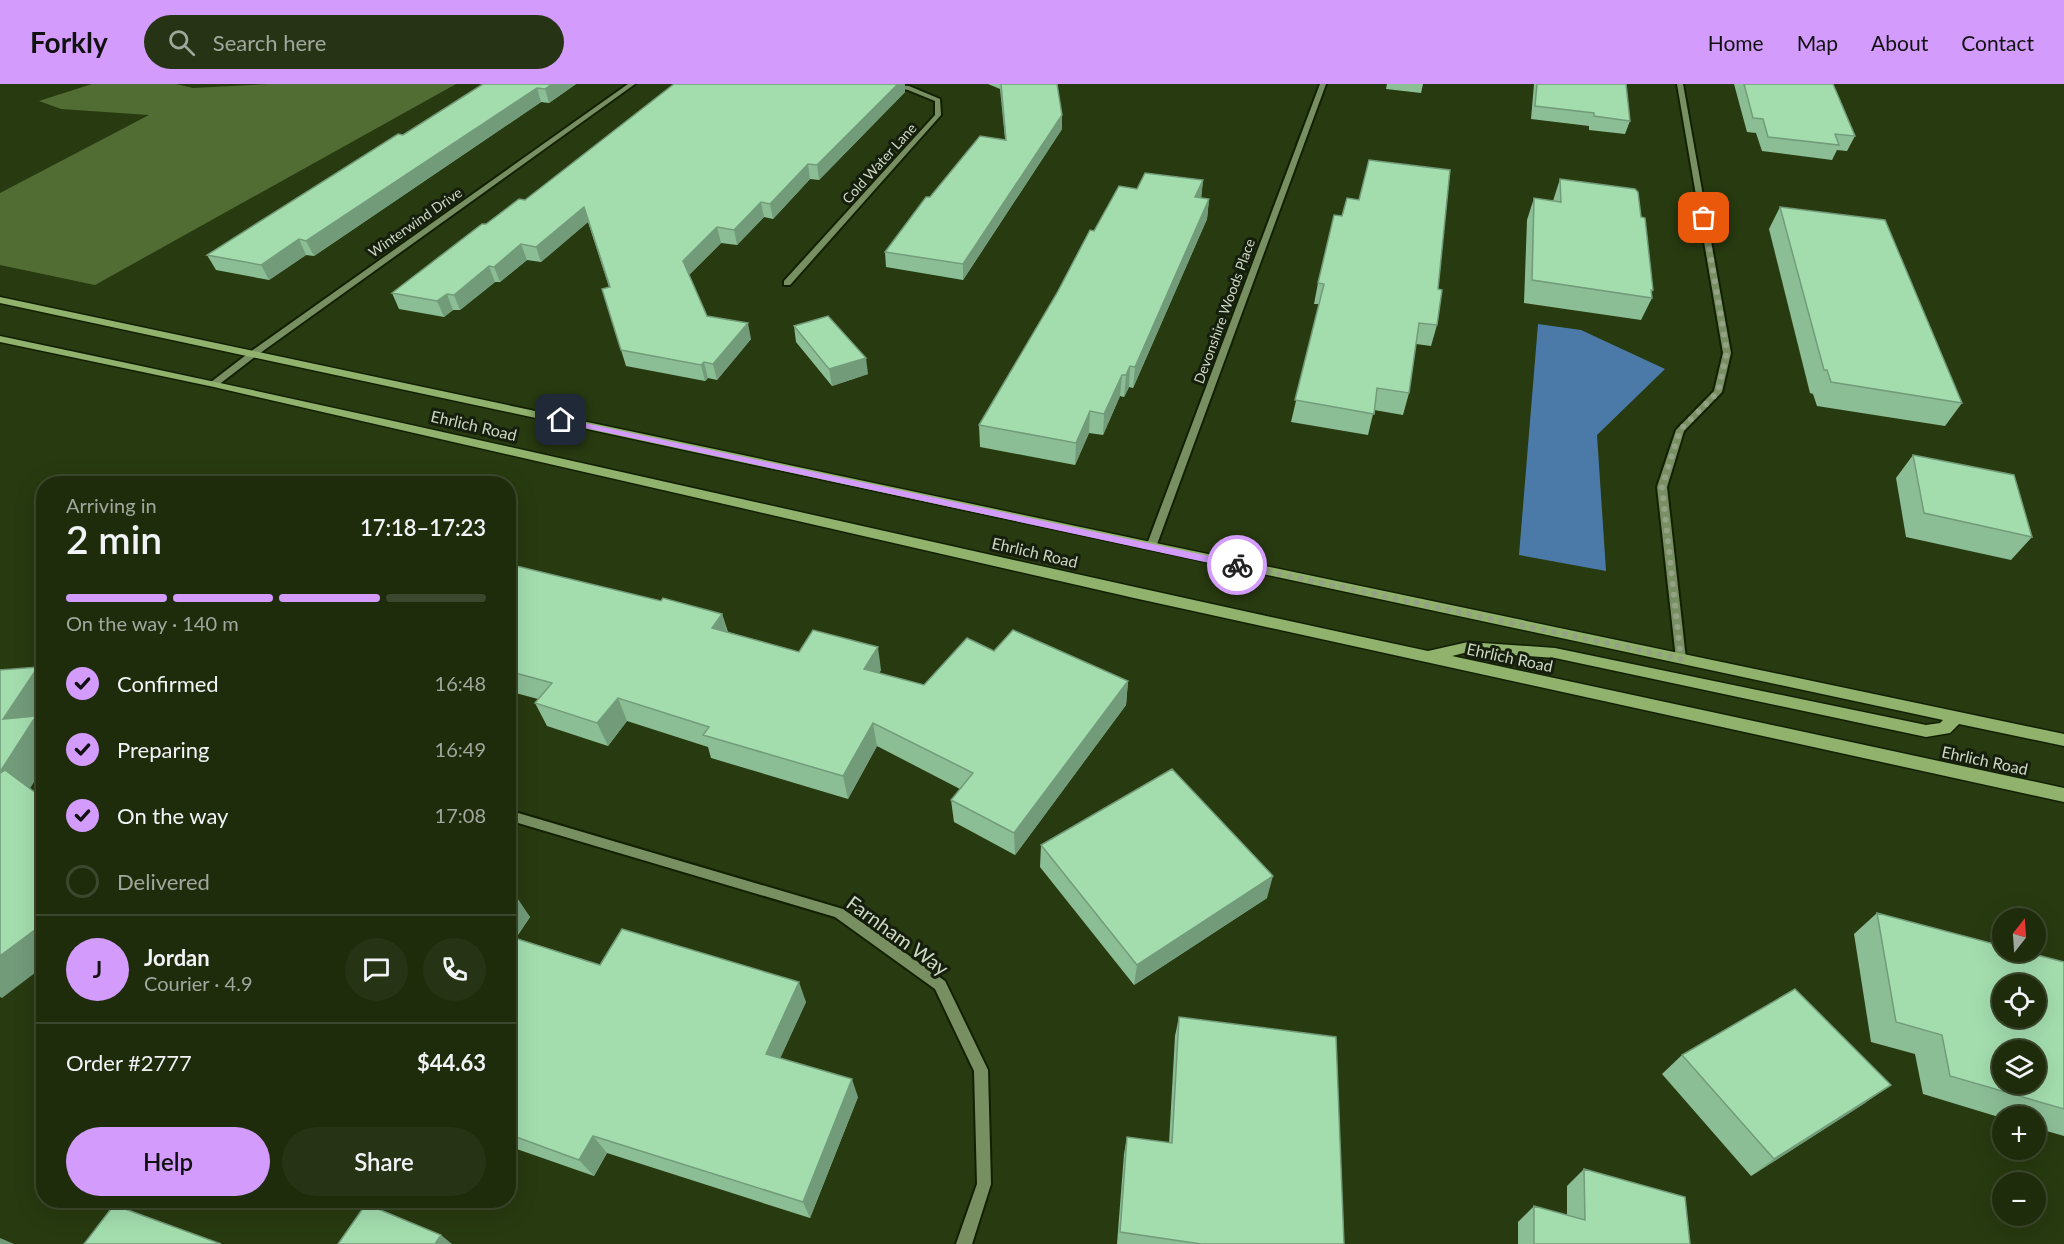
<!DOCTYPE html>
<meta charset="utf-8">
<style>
body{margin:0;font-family:Lato,sans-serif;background:#263415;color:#f1f3f6;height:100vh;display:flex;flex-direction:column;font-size:22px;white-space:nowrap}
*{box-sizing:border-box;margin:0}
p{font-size:20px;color:#a1a79d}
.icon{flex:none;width:33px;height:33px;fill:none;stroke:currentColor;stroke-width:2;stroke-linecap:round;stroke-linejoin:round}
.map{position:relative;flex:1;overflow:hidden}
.sheet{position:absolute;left:36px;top:392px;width:480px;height:732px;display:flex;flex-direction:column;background:#1e2c0c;border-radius:24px;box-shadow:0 6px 24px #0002,0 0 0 2px #3c482d}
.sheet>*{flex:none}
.needle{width:39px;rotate:17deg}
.controls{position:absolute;left:1992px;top:824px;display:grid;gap:12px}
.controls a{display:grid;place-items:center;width:54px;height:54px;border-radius:50%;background:#1e2c0c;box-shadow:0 6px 24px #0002,0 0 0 2px #3c482d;font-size:30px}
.pin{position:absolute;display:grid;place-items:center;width:51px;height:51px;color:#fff;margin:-26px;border-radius:12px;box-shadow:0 3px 9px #0006}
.courier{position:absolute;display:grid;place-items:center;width:60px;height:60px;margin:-30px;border:4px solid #d39cfc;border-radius:50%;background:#fff;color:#222;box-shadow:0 2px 8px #0007}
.head em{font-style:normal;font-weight:600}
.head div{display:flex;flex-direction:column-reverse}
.head{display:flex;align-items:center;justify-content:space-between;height:102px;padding:0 30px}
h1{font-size:39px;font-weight:600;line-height:45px}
.bar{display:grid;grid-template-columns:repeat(4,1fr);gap:9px 6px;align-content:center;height:72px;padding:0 30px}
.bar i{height:8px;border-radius:4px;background:#3c482d}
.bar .selected{background:#d39cfc}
.bar p{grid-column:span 4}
.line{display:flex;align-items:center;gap:15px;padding:0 30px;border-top:2px solid #3c482d}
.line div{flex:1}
.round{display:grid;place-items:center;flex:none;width:63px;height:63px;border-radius:32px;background:#263415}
ol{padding:0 30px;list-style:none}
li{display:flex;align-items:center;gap:18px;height:66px}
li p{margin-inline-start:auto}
li .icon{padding:6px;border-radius:50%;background:#d39cfc;color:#111;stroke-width:4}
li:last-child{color:#a1a79d}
li i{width:33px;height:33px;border:3px solid #3c482d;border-radius:50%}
.button{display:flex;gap:12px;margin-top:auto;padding:12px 30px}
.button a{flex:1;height:69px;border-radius:36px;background:#d39cfc;color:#111;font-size:24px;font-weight:600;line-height:69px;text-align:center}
.button a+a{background:#263415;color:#f1f3f6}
header{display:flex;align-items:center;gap:36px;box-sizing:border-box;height:84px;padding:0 30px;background:#d39cfc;color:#111}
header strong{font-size:28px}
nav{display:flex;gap:33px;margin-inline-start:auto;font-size:21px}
.search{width:420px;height:54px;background:#263415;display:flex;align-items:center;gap:15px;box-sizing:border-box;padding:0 21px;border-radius:33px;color:#a1a79d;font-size:22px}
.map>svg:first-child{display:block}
.forest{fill:#526d34}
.water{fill:#4c7aa8}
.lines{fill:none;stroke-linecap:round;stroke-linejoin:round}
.minor-casing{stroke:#122002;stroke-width:4}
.major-casing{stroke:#122002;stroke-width:3}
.minor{fill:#788f62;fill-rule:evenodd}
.major{fill:#90b26c;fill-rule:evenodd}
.wall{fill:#8cbe96}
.shaded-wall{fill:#729b7a}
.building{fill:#a3ddae;stroke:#729b7a;stroke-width:1.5;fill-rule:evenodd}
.route{fill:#d39cfc}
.done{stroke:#93a184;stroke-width:6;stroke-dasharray:0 10.8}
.labels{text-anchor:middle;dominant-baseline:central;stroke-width:6;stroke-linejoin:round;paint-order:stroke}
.far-street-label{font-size:14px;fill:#cdd9c2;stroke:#161e0d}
.street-label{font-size:16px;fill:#cdd9c2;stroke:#161e0d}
.near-street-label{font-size:20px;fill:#cdd9c2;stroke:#161e0d}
</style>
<header>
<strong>Forkly</strong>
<div class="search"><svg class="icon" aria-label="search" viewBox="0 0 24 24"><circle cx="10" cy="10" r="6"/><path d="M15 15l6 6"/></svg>Search here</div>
<nav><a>Home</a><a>Map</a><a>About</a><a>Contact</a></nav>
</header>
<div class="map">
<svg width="2064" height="1160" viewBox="0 0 2064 1160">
<rect width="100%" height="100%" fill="#283a10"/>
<path class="forest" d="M92,0h84l17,4 75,-4h188l-361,201 -95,-20v-72l149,-78 -88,-6 -22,-8z"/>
<path class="water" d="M1538,240l43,6 84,39 -68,66 9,136 -87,-16z"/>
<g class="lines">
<defs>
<path id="minor" d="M628,0h7l-379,272 -39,30h-6v-4l39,-30z
M878,0l31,2 31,13 1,16 -151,170h-6v-4l151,-166v-14l-27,-11z
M1320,0h6l-170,463 -2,2h-6l-2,-2z
M1677,0h6l48,269 -9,39 -38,39 -17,56 19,172 -5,4 -5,-4 -19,-172 19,-57 38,-39 9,-38z
M508,726l335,99 102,72 43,89 3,114 -19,60h-16l21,-60 -3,-113 -39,-82 -100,-72 -327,-97z"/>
<path id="major" d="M0,213l1151,245 913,192v12l-105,-22 -9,9 -24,4 -371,-79 -87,-6 -16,4 612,132v14l-930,-204 -920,-211 -214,-45v-6c477,100 952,213 1428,315l40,-9 87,6 371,77 14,-2 3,-3 -1943,-417z"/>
</defs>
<use href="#minor" class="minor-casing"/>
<use href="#major" class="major-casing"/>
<use href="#minor" class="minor"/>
<use href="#major" class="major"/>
</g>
<path class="wall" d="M483,0h93l-27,19 -8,-1 -227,154 -8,-1 -37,25 -53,-10 -9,-15 196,-120z
M674,0h238h-7v8l-86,88 -9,-1 -37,40 -9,-2 -27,28 -16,-2 -32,32 18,41 44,23 -34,41 -9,-2 -3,3 -79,-15 -24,-77 7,-2 -21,-65 -47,40 -14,-2 -27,22h-5l-35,28h-7l-9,7 -45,-8 -7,-16 94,-69 39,-24z
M988,0h69l5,31v14l-99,151 -77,-13 -1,-15 45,-55 75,-58 -5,-50z
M1387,0h36l-2,9 -35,-4z
M1534,0h92l4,37 -5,13 -36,-4v-4l-58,-7z
M1734,0h99l22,52 -8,15 -10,-1 -5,10 -70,-9 -6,-18 -9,-1z
M1560,95l81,38 12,73 -2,4 1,4 -11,22 -117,-17 3,-83 7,-22 19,3z
M1203,96l-2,18 8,1 -2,20 -74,169 -4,-1 -5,10 -4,-1 -17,39 -14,-2 -14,32 -95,-18 -1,-22 115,-194 43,-42z
M1780,123l182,196 -17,23 -128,-20 -4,-12 -3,-1 -41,-164z
M1318,199l120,6 -1,36 -6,21 -15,-2 -7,49 -6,22 -29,-5 -6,25 -77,-13 28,-118h-5z
M794,242l74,48 -36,12 -36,-44z
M1913,371l119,82 -21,23 -105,-23 -10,-59z
M508,480l153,37 61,13 6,18 71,20 82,18 -2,3 45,12 70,-34 134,30 -2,24 -111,150 -61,-33 -3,-22 9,-11 -83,-43 -29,53 -137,-41 -3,-11 -81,-26 -19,25 -61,-20 -12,-23 3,-4 -30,-8z
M1041,761l226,53 -133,87 -94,-118z
M508,809l22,24 -14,21 84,27 206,37 -26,56 78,39 -48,121 -203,-65 -13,23 -86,-30z
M1877,829l187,49v174l-28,-8v-12h-34v2l-79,-24 -8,-40 -44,-12 -17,-108z
M1179,933l165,227h-227l7,-90 3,-17 42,6 6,-107z
M1682,971l183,48 -114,73 -89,-102z
M1584,1085l106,75h-172v-22l16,-16 33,9v-29z"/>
<path class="shaded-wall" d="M552,0h24l-27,19 -4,-14z
M898,0h7v8l-86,88 -2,-15z
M537,4l4,14 -227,154 -8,-15z
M1062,31v14l-99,151v-16z
M808,80l2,15 -37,40 -3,-15z
M1203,96l-2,20 -6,-3z
M1209,115l-2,20 -74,169 2,-21z
M761,118l3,15 -27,28 -3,-15z
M584,123l4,15 -47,40 -5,-15z
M717,143l4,16 -34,34 -4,-16z
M299,155l7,16 -37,25 -8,-15z
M521,160l6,16 -27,22 -6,-15z
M489,182l6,16 -35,28 -6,-15z
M447,210l6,16 -9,7 -7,-16z
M748,239l3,16 -34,41 -4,-16z
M866,274l2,16 -36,12 -3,-17z
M704,278l4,16 -3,3 -4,-16z
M1130,282l-1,21 -5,10 2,-22z
M1122,291l-2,21 -17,39 1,-21z
M1090,327l-1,22 -14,32 1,-22z
M722,530l7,24 -17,-10z
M878,563l3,23 -13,23 -4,-24z
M38,583l6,6v44l-3,4 3,2v43l-18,29 -26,-23 3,-53z
M1128,597l-2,24 -111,150 -1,-22z
M618,614l9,23 -19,25 -11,-23z
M873,639l4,23 -29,53 -5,-23z
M1273,792l-6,22 -133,87 3,-20z
M516,812l14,21 -22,32v-42z
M44,839v43l-42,32 -2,-1v-41z
M799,898l7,20 -32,70 -8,-18z
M852,995l6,18 -48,121 -7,-16z
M1891,1001l-26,18 -114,73 23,-17z
M593,1052l14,17 -13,23 -15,-16z
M441,1151l11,9h-17z
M0,1154l14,6h-14z"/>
<path class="building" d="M483,0h69l-7,5 -8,-1 -231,153 -7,-2 -38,26 -54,-10 191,-121 5,1z
M674,0h224l-81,81 -9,-1 -38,40 -9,-2 -27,28 -17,-3 -34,34 24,55 41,7 -35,41 -9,-2 -3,3 -80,-15 -19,-61 8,-2 -26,-80 -48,40 -15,-3 -27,23 -5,-1 -35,29 -7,-1 -10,7 -45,-8 90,-69h4l33,-25 6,1z
M1001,0h56l5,31 -99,149 -78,-12 41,-55h4l50,-61 26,4z
M1537,0h89l4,37 -36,-5v-3l-59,-7z
M1744,0h89l22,52 -20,-2 4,11 -71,-8 -5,-18 -10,-1z
M1369,76l81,10 -12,119 4,1 -5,35 -18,-2 -10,70 -32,-5 -3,26 -79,-14 29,-116 -6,-1 16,-68 8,1 5,-18 12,2z
M1145,89l58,7 -8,17 14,2 -74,168 -5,-1 -4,9h-4l-18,39 -14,-3 -14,32 -97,-18 78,-132 33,-63 4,1 25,-45 18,3z
M1560,95l75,10 3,3 3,25 4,1 8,72h-2l1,8 -120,-18 2,-82 27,4z
M1780,123l105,13 77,183 -131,-21 -4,-12h-3z
M828,232l38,42 -37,11 -35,-43z
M1913,371l101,20 18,62 -108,-24z
M508,480l153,37 2,-3 59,16 -10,14 87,24 14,-22 65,17 -14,22 60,16 43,-47 27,13 19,-21 115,51 -114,152 -63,-33 22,-27 -100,-50 -30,53 -140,-41 6,-8 -91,-29 -21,25 -62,-20 17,-20 -44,-12z
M38,583l-35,52 33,-3 -36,56v-102z
M1172,685l101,107 -136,89 -96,-120z
M5,686l39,29v124l-44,33v-183z
M508,809l8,3 -8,11z
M1877,829l125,33v5h20l42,11v147l-114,-33 -8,-41 -46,-13zM2002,900h34v33h-34zM2002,966h34v33h-34z
M622,845l177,53 -33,72 86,25 -49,123 -210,-66 -14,24 -71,-26v-198l92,29z
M1795,905l96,96 -117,74 -92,-104z
M1179,933l157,20 8,207h-143l-81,-12 7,-95 45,6z
M1584,1085l101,28 5,47h-156v-38l51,14z
M366,1120l75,31 -6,9h-97z
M114,1121l107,39h-137z"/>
<path class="route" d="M561,334l676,144 5,3 -5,4 -679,-147v-3z"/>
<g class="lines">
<path class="done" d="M1237,481l444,94 -19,-172 18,-57 38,-38 9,-40 -23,-134"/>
</g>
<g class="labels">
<g class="far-street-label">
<text transform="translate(879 79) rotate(-48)">Cold Water Lane</text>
<text transform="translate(415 138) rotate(-35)">Winterwind Drive</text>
<text transform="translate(1224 227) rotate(-70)">Devonshire Woods Place</text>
</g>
<g class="street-label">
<text transform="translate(474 341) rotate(13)">Ehrlich Road</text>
<text transform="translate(1035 468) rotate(13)">Ehrlich Road</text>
<text transform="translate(1510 573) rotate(12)">Ehrlich Road</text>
<text transform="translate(1985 676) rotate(12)">Ehrlich Road</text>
</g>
<g class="near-street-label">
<text transform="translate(898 851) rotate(36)">Farnham Way</text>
</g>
</g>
</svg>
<div class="controls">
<a><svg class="needle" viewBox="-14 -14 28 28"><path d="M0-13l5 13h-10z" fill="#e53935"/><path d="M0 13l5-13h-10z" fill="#a1a79d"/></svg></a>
<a><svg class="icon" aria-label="locate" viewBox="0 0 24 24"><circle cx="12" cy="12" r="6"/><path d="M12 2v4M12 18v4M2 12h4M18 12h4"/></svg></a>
<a><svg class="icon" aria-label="layers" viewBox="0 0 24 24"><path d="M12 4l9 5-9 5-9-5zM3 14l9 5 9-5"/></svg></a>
<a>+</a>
<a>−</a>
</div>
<div class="pin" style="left:1704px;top:134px;background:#ea580c"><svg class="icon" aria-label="bag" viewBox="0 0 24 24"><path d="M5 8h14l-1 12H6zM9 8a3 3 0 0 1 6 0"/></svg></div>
<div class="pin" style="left:561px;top:336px;background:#1f2937"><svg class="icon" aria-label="home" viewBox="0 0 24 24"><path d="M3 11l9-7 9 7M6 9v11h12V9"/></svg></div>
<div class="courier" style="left:1237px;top:481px"><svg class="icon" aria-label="bike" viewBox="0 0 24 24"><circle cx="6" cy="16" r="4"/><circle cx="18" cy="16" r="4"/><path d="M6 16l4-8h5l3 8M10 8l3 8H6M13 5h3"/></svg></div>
<section class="sheet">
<div class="head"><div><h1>2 min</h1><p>Arriving in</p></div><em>17:18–17:23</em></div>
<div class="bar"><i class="selected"></i><i class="selected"></i><i class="selected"></i><i></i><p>On the way · 140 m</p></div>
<ol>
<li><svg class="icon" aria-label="check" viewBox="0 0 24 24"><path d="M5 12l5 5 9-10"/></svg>Confirmed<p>16:48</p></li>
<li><svg class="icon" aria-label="check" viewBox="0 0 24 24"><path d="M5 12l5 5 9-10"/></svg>Preparing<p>16:49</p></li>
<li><svg class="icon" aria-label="check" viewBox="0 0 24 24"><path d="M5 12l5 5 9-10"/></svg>On the way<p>17:08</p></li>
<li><i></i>Delivered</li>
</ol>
<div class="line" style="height:108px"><b class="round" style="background:#d39cfc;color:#111">J</b><div><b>Jordan</b><p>Courier · 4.9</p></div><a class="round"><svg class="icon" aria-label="chat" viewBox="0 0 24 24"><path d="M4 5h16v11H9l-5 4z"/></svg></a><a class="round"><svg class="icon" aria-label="phone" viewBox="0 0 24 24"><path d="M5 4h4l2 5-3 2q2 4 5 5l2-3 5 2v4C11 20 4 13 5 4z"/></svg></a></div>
<div class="line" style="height:78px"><div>Order #2777</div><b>$44.63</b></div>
<div class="button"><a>Help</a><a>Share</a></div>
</section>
</div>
